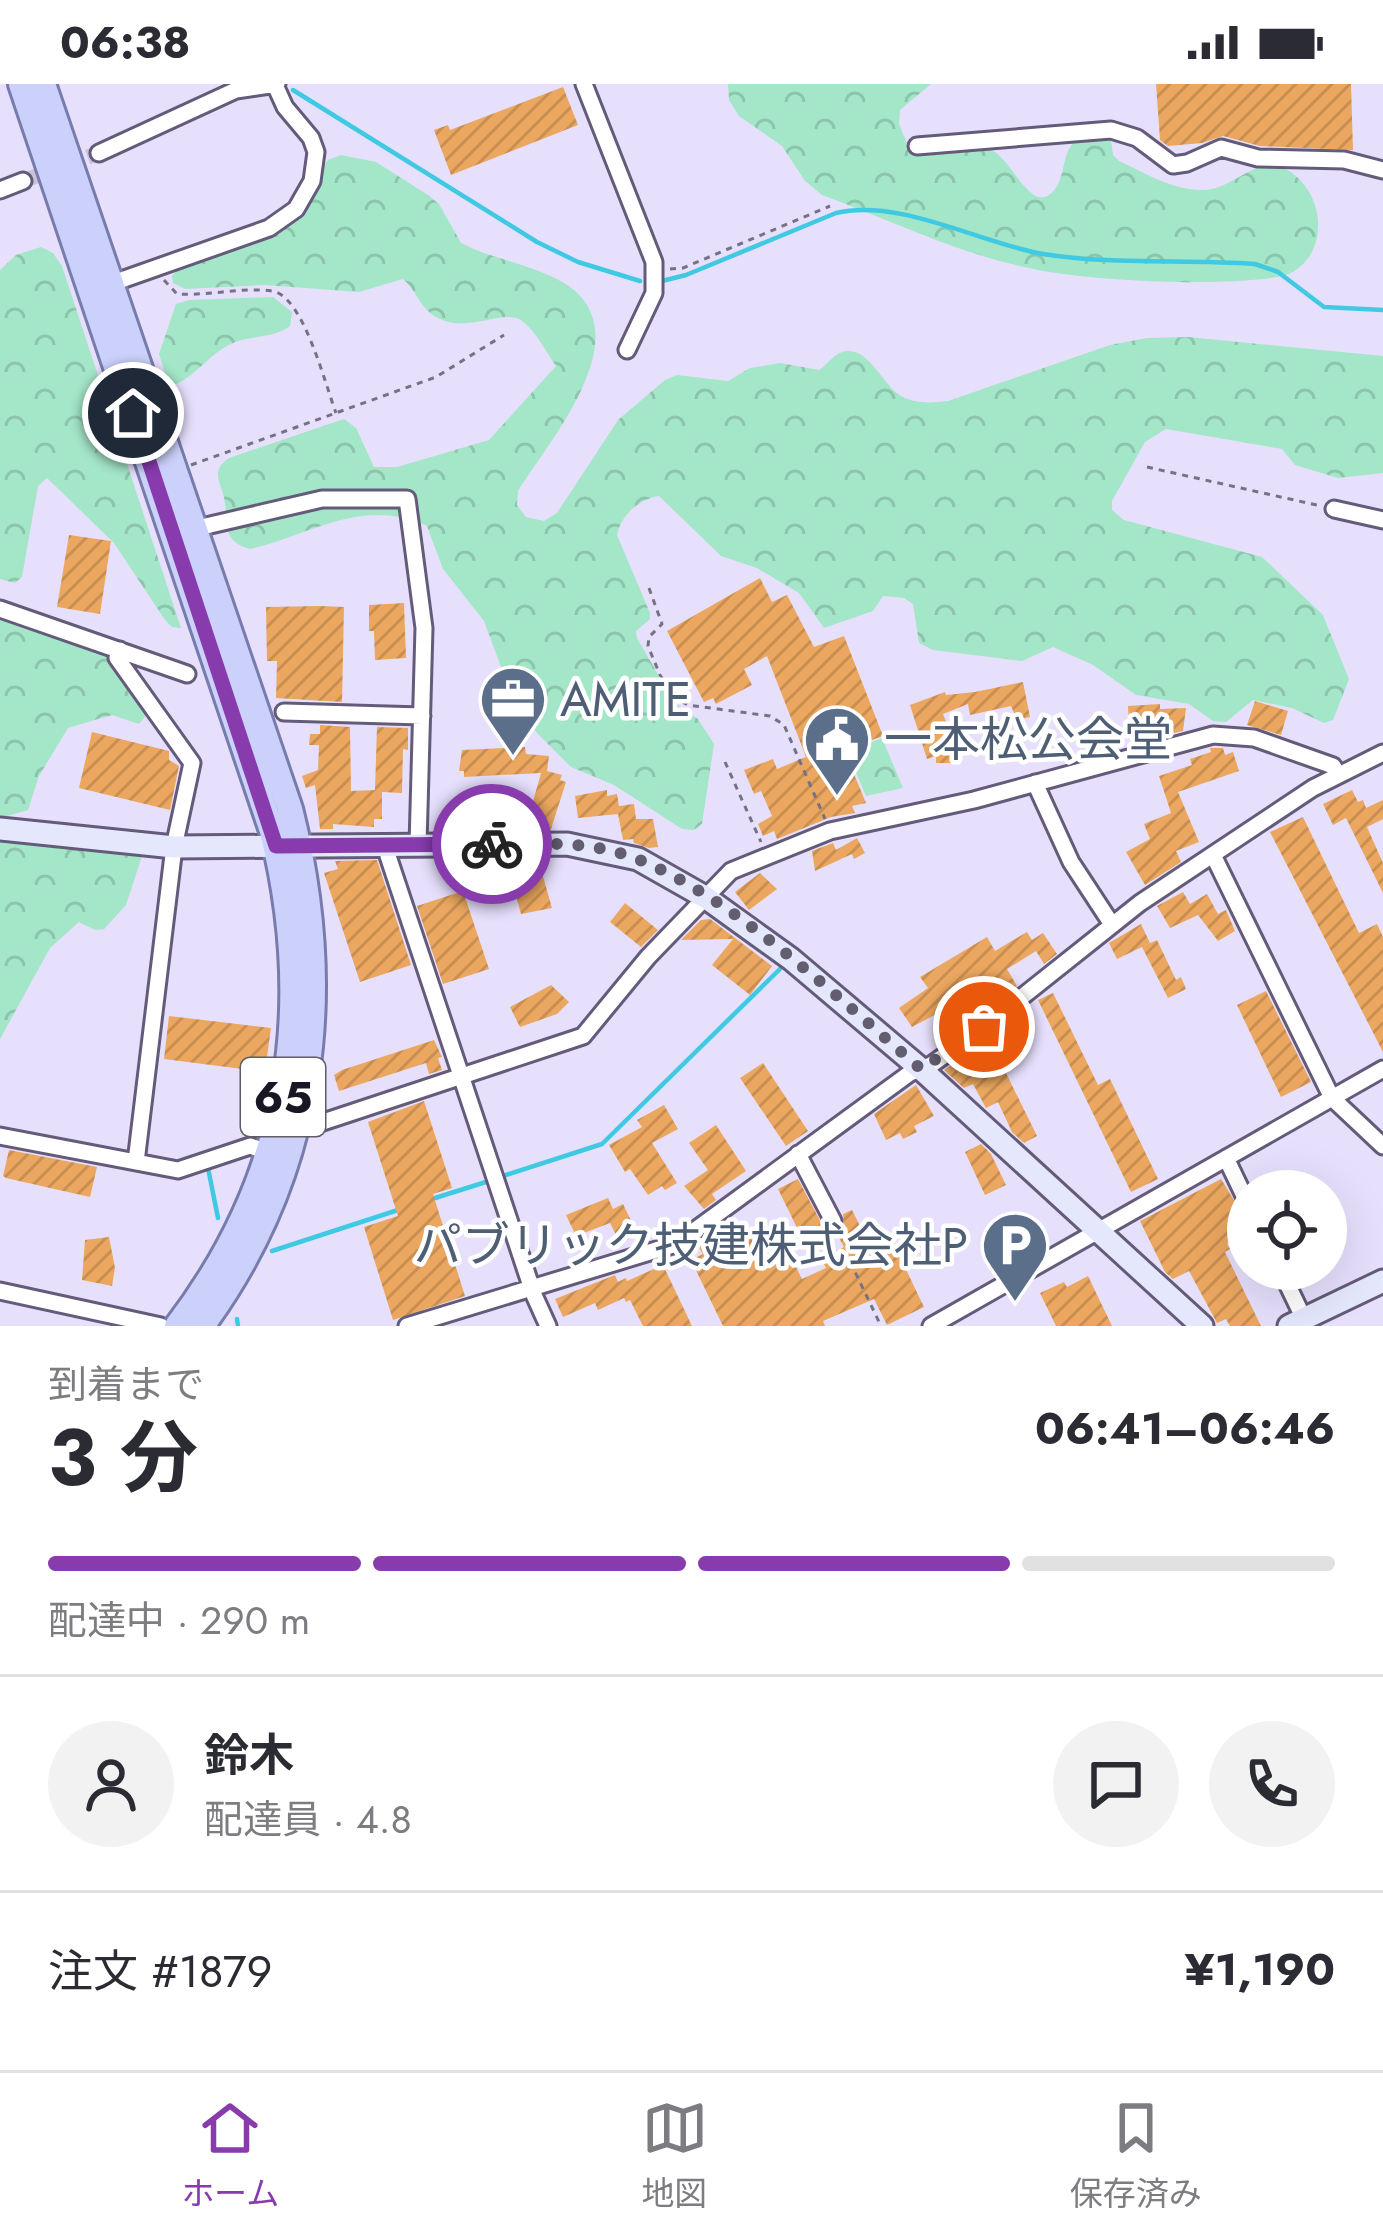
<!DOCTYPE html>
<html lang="ja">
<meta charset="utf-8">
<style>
body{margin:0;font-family:Jost,"Noto Sans JP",sans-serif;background:#f2f2f3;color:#2b2b33;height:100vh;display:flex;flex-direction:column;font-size:45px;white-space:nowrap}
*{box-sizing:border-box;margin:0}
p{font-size:39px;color:#7c7c81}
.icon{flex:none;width:66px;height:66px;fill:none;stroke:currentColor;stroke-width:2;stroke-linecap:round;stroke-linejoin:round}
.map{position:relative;height:1242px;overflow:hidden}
.panel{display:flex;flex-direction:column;background:#fff;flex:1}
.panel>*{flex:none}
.tools{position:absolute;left:1227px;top:1086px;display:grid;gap:24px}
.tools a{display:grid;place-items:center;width:120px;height:120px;border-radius:50%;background:#fff;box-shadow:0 12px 48px #0002;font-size:60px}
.pin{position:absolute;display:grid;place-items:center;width:102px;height:102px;color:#fff;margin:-51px;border:6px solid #fff;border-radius:50%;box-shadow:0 3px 12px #0007}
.courier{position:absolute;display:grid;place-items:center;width:120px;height:120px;margin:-60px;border:9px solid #873bac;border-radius:50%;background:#fff;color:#222;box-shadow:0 3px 15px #0007}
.overview em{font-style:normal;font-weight:700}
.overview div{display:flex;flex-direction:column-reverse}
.overview{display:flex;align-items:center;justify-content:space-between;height:204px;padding:0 48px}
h1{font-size:78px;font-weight:700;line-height:90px}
.bar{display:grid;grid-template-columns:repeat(4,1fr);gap:18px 12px;align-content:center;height:144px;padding:0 48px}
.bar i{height:15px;border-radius:9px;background:#e1e1e2}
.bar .current{background:#873bac}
.bar p{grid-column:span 4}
.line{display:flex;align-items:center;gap:30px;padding:0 48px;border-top:3px solid #e1e1e2}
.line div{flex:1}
.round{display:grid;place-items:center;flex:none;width:126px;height:126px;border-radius:63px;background:#f2f2f3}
.status{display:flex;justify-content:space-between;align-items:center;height:84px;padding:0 60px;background:#fff;direction:ltr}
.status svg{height:33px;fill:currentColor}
.tab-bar{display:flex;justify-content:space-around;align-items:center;height:168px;border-top:3px solid #e1e1e2;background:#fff;font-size:33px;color:#7c7c81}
.tab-bar a{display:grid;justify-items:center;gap:6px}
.tab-bar .current{color:#873bac}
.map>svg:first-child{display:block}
.forest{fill:url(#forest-crowns)}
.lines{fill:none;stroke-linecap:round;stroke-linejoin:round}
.stream{stroke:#3fc9e2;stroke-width:4.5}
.building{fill:url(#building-hatch)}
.street-tunnel{stroke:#c8c2dc;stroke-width:15;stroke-dasharray:15 8;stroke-linecap:butt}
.street-casing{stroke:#645b7a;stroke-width:21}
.secondary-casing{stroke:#645b7a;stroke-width:27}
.primary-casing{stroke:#777cad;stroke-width:30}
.path{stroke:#767185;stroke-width:3;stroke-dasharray:6 6;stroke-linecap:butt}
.street{stroke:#fff;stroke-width:15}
.secondary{stroke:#e5e8fd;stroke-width:21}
.primary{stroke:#cbd1fa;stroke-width:24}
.done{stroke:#625d6f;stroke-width:12;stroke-dasharray:0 21.6}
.route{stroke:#873bac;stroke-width:15}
.labels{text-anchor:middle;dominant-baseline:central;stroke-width:9;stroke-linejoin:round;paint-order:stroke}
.shield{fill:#fff;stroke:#5f5c65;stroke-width:3}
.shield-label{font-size:45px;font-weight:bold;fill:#1a1623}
.service-label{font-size:48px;fill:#4e5e75;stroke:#fff;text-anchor:start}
</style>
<div class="status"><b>06:38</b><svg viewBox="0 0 49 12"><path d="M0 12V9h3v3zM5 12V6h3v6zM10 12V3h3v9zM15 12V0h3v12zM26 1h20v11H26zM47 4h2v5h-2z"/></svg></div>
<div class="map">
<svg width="1383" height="1242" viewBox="0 0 1383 1242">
<defs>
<pattern id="forest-crowns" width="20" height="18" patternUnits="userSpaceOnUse" patternTransform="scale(3)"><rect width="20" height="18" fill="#a4e6c8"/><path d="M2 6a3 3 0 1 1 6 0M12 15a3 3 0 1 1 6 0" fill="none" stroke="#8dc5ac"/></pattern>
<pattern id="building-hatch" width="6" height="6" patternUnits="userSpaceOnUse" patternTransform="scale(3)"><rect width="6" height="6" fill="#eba75f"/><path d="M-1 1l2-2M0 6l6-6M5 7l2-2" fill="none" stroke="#c98f52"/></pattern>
</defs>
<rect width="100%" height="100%" fill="#e7e0fd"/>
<path class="forest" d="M728,0h203l-31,26 -1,14 10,24c26,7 61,-11 86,4 18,12 35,56 54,43 20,-14 9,-46 31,-57l25,-1 6,3 2,15 6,6c28,13 55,30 86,29 31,-2 53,-38 84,-19 18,11 30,34 29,55 0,18 -8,36 -25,46 -20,12 -118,11 -145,9 -42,-2 -87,-5 -128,-15 -67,-15 -133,-47 -198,-71l-17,-14 -23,-35 -43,-30 -10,-16z
M341,71l35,7 52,33 11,9 22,39c33,17 71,21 103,40 80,49 -14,157 -46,208l-1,14 9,12 18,4 13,-8 61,-93 47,-40 12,-5 51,6 22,-13 30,-5 39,7c8,-5 14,-15 23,-18 26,-8 40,33 59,44 15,8 30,7 47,5l162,-56 37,-7 41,-1 195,19v117l-45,5 -43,-13 -13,-16 -116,-20 -21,13 -33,59v9l12,10 138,37 61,58 26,64 -16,41 -9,3 -32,-15 -39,-8 -27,22 -13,-1 -24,-17 -53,-9 -43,-30 -40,-18 -31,14 -89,-11 -14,-7 -6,-39 -9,-6 -21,-2 -10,15 -49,17 -25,-35 -42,-25 -36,-12 -62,-60c-20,3 -38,19 -42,39l33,78v6l-14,12 1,7 37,64 24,17 16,25 -12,80 -8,6 -12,-1 -68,-44 -43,-18 -34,-34 -27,-42 -26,-70 -41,-52 -16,-43c-66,-30 -117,10 -177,23 -28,-8 -22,-23 -25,-46 -2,-19 -17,-31 4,-45l115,-39 12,9 18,39h23l92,-27 67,-74c-10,-14 -20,-35 -34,-45 -17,-13 -52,12 -82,-2 -20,-9 -22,-27 -37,-40l-44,13 -95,-7 -79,4 -12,-6 -1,-7 10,-11 90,-32 56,-73z
M41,163l12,6 9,13 119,362 -9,-1 -7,-7 -51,-77 -67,-65 -9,8 -16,91 -7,6 -15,-4v-309l16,-15z
M273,213l19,15 -2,14c-19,14 -44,8 -65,21 -19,11 -36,36 -56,39l-10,-32 17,-50 13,-4z
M0,532l104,36 43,62 -8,10 -27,-9 -44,13 -29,48 -11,34 -28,8z
M882,654l21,50 -37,8 -14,-33 -9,3 -4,-11z
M0,756l142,16 -16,49 -22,24 -9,1 -16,-8 -29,26 -50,91z"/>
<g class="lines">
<path class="stream" d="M293,6l244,152 41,20 62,19
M662,197l24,-6 150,-62c64,-15 144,30 207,41 69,11 142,5 212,10l23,8 46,35 59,3
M1344,1016l39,-22
M1236,1078l96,-55
M208,1084l10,50
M503,1092l99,-32 178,-175
M432,1115l57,-18
M1116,1146l106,-61
M272,1167l126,-41
M237,1235l1,7
M947,1242l148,-85"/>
</g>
<path class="building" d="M1156,0h195l2,66 -93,-4 -37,-10 -21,7 -34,3 -8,-6z
M563,3l15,38 -127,50 -17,-45 14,-5 2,5z
M69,451l42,6 -11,73 -43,-7z
M760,494l12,24 15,-7 27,52 30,-11 39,100 -39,14 22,53 -14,3 3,7 -24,4 -54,22 -3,-8 -11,5 -5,-12 14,-8 -11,-25 -7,3 -10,-24 29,-11 4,10 29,-12 -39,-101 -23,13 8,16 -36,19 -3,-6 -9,4 -37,-71z
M404,519l2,55 -31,2 -1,-29h-5v-26z
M320,522l24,1 -2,95 -66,-4 1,-37h-10l-1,-54z
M1023,598l7,35 -13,3 -6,-14 -41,9 -2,-11 -25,10 19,49h-26v-7l-9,3 -17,-54 35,-13 1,3 29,-3z
M1255,617l33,10 -7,24 -34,-10z
M1160,620v5l26,-1 -3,23 -13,3v-7h-41l-1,-21z
M320,641l30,2 1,64 24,-1 2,-63 31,1v22l-5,-1 -1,44 -20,-1v27h-8v8l-41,-3v5h-13l-5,-44 -9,3 -4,-12 16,-6 1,-25h-10l1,-11h10z
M92,648l77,19v9l10,6 -9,44 -91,-22z
M525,663l1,7 23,2 -2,15 15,4 -2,5 6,2 -15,47 -24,-6 14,-50 -77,4v-6h-5l3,-21z
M1210,664h13l2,7 8,-3 6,19 -61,21 21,50 -23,9 5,11 -36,23 -19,-33 24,-13 -6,-15 27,-11 -12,-37 33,-11 -2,-6 21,-7z
M607,706v6l10,-2 2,12 15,-2 2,15h17l5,28 -9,1 -15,-5 -1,-4 -10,1 -5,-26 -40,4 -3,-22z
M1352,706l6,12 5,-2 3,8 17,-8v19l-16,8 16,36v30l-37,-75 -13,7 -10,-21z
M1303,733l56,116 18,-9 6,13v115l-113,-220z
M857,754l8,15 -11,6 -2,-5 -37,17 -3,-20 21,-8 3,7z
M538,775l14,49 -31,6 -6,-22 10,-4 -2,-26z
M377,776l34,105 -51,17 -36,-109 14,-4 -3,-8z
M760,789l17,16 -28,21 -14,-18z
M463,807l26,78 -46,15 -26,-78z
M1183,808l7,12 17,-10 11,20 8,-4 9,21 -17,10 -20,-26 -28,13 -13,-22z
M625,819l33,27 -17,17 -31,-25z
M710,835l62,47 -22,29 -38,-30 21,-26 -52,1 20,-20z
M1141,840l9,19 -4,2 11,-5 19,40 5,-3 5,12 -18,9 -26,-51 -25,12 -8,-16z
M1027,848l5,8 11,-7 14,21 -13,10 -8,-13 -29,18 10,17 -60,42 -13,-18 -32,17 -13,-19 29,-20 -8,-11 67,-40 8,14z
M551,901l18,17 -12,12 -37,13 -10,-20z
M1266,907l45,91 -30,15 -44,-92z
M1053,909l45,92 12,-6 48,100 -27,13 -93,-192z
M169,932l102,12 -6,44 -101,-13z
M434,956l8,17 -4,1 4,12 -13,4 -3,-11 -87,28 -5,-16 8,-5z
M983,960l16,32 7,-3 31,63 -13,7 -12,-11 -14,-30 -12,6 -13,-24 -9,4 -20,-18z
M763,979l45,68 -22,15 -46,-68z
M916,1001l18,31 -20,10 3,6 -14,7 -3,-6 -14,7 -12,-26z
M424,1017l28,87 -19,6 32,102 -72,24 -29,-93 34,-11 -30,-94z
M664,1021l14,24 -26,14 25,40 -12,7 -3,-4 -14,9 -18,-26 -5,3 -16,-27 33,-18 -5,-7z
M716,1041l30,46 -34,23 4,6 -12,9 -20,-23 24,-16 -19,-27z
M981,1060l10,10 15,31 -21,10 -20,-43z
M9,1066l88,17 -7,30 -84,-19 -3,-2z
M798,1095l26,49 -22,10 -24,-49z
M1221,1095l27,44v8l-21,13 3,5 -5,3 36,74h-31l-4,-7 -9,4 -28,-52 -16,8 -8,-7 -25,-51z
M608,1114l5,11 10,-5 15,31 -18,8 -10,-20 -34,13 -10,-21z
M852,1126l16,32 20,-10 36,75 -37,18 -13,-26 -51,22 2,5h-102l-32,-66 12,-6 -7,-10 36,-26 12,16 4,-2 18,37 25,-12 11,22 24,-11 -5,-10 23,-11 -8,-15 8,-6 -1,-12z
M109,1153l6,31 -3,18 -30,-6 3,-40z
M663,1181l29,61h-49l-13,-26 -4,2 -2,-4 -26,12 -3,-7 -32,14 -8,-18 60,-24 3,7 8,-4 1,3z
M1088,1192l24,50h-56l-16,-33 24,-11 3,5z"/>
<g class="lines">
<path class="street-tunnel" d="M23,97l76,-28"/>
<defs>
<path id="street" d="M584,0l70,178v31l-27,57
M917,62l194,-16 26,8 36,27 14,-2 34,-15 37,10 86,2 39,10
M99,69l137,-63 41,-6
M0,106l23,-9
M110,200l159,-56 27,-19 16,-28 4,-29 -5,-14 -26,-31 -10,-22
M1334,425l49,11
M193,445l129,-30h85l17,129 -6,217
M0,525l187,65
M120,566l-3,8 75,105 -18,84 -38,315
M284,628l138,4
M1035,699l36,79 40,61
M388,761v11l146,439 14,31
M1213,771l119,243 51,48
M298,1036l19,4 266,-88 65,-79 83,-86 99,-40 144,-31 239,-65 41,3 79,28 5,9
M0,1052l178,34 72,-24 19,6
M798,1070l35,67
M1226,1074l22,46
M1280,1185l24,50
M0,1207l161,35
M407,1242l269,-82 234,-171 21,-8 53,-38 156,-124 173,-115 70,-35
M931,1242l452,-257"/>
<path id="secondary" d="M0,745l174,18 393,-3 71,15 67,38 86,62 130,110 281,257
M1289,1242l94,-45"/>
<path id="primary" d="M21,0l251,747c44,179 18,347 -95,495
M43,0l247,725c46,183 26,362 -88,517"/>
</defs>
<use href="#street" class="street-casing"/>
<use href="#secondary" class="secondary-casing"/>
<use href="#primary" class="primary-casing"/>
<path class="path" d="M670,185l13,-1 147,-62
M164,196l13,14c31,2 64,-7 95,-3 31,4 53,93 64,122
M191,381l245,-88 68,-42
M1147,383l174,39
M649,504l13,36 -13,13 -1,9 12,29 17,24 11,6 82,11 14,9 41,94
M725,678l36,80
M845,1167l36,75"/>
<use href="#street" class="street"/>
<use href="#secondary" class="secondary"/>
<use href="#primary" class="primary"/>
</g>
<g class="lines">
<path class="done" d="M492,760c40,0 81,-3 120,7 100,25 229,150 309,218l63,-42"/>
<path class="route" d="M133,329l143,433 216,-2"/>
</g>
<defs>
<symbol id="office-pin" viewBox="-11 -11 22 30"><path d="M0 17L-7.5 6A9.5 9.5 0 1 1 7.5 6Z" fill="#5c6f8a" stroke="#fff"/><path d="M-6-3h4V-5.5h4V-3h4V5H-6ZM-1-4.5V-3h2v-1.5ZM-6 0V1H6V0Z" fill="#fff"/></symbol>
<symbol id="civic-pin" viewBox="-11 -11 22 30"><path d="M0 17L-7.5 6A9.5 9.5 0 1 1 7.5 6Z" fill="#5c6f8a" stroke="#fff"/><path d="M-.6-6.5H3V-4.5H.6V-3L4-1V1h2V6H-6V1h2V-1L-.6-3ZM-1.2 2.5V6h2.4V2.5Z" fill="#fff"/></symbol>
<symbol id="parking-pin" viewBox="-11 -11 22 30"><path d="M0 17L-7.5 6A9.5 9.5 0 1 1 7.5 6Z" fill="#5c6f8a" stroke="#fff"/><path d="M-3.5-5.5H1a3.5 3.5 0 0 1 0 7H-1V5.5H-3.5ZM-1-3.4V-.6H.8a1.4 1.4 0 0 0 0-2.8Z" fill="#fff"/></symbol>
</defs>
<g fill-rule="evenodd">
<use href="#office-pin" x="475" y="577" width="76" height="104"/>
<use href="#civic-pin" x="799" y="617" width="76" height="104"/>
<use href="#parking-pin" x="977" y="1123" width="76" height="104"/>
</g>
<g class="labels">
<rect class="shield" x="241" y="974" width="84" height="78" rx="9"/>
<g class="shield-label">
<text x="283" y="1013">65</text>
</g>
<g class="service-label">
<text x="560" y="615">AMITE</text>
<text x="884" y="655">一本松公会堂</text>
<text x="968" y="1161" text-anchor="end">パブリック技建株式会社P</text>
</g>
</g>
</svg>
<div class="tools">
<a><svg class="icon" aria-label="locate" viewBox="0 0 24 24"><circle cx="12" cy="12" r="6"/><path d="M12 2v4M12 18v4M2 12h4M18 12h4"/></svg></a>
</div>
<div class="pin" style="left:984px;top:943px;background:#ea580c"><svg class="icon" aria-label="bag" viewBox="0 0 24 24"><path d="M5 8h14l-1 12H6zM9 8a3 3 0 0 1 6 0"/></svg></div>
<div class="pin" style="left:133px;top:329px;background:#1f2937"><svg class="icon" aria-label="home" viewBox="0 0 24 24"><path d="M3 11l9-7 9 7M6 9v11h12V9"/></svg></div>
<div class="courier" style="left:492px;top:760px"><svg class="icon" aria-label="bike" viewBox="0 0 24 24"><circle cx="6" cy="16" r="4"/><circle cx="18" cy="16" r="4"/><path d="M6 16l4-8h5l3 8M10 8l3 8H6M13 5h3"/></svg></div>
</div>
<section class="panel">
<div class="overview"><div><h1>3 分</h1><p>到着まで</p></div><em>06:41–06:46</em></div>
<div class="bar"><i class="current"></i><i class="current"></i><i class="current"></i><i></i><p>配達中 · 290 m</p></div>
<div class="line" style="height:216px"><a class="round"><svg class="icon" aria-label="person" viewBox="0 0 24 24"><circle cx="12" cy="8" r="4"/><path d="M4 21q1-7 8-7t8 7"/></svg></a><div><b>鈴木</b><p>配達員 · 4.8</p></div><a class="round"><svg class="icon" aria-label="chat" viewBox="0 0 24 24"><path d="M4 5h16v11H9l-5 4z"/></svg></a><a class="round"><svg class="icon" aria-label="phone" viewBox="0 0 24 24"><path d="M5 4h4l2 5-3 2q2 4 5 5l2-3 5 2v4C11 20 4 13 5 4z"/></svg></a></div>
<div class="line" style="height:156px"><div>注文 #1879</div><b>¥1,190</b></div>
</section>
<nav class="tab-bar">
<a class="current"><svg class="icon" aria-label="home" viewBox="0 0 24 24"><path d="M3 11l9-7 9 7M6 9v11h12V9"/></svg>ホーム</a>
<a><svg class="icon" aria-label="map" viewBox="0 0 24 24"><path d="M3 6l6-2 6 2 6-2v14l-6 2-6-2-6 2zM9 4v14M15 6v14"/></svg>地図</a>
<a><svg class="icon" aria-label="saved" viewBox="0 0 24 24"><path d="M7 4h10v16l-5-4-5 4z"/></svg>保存済み</a>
</nav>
